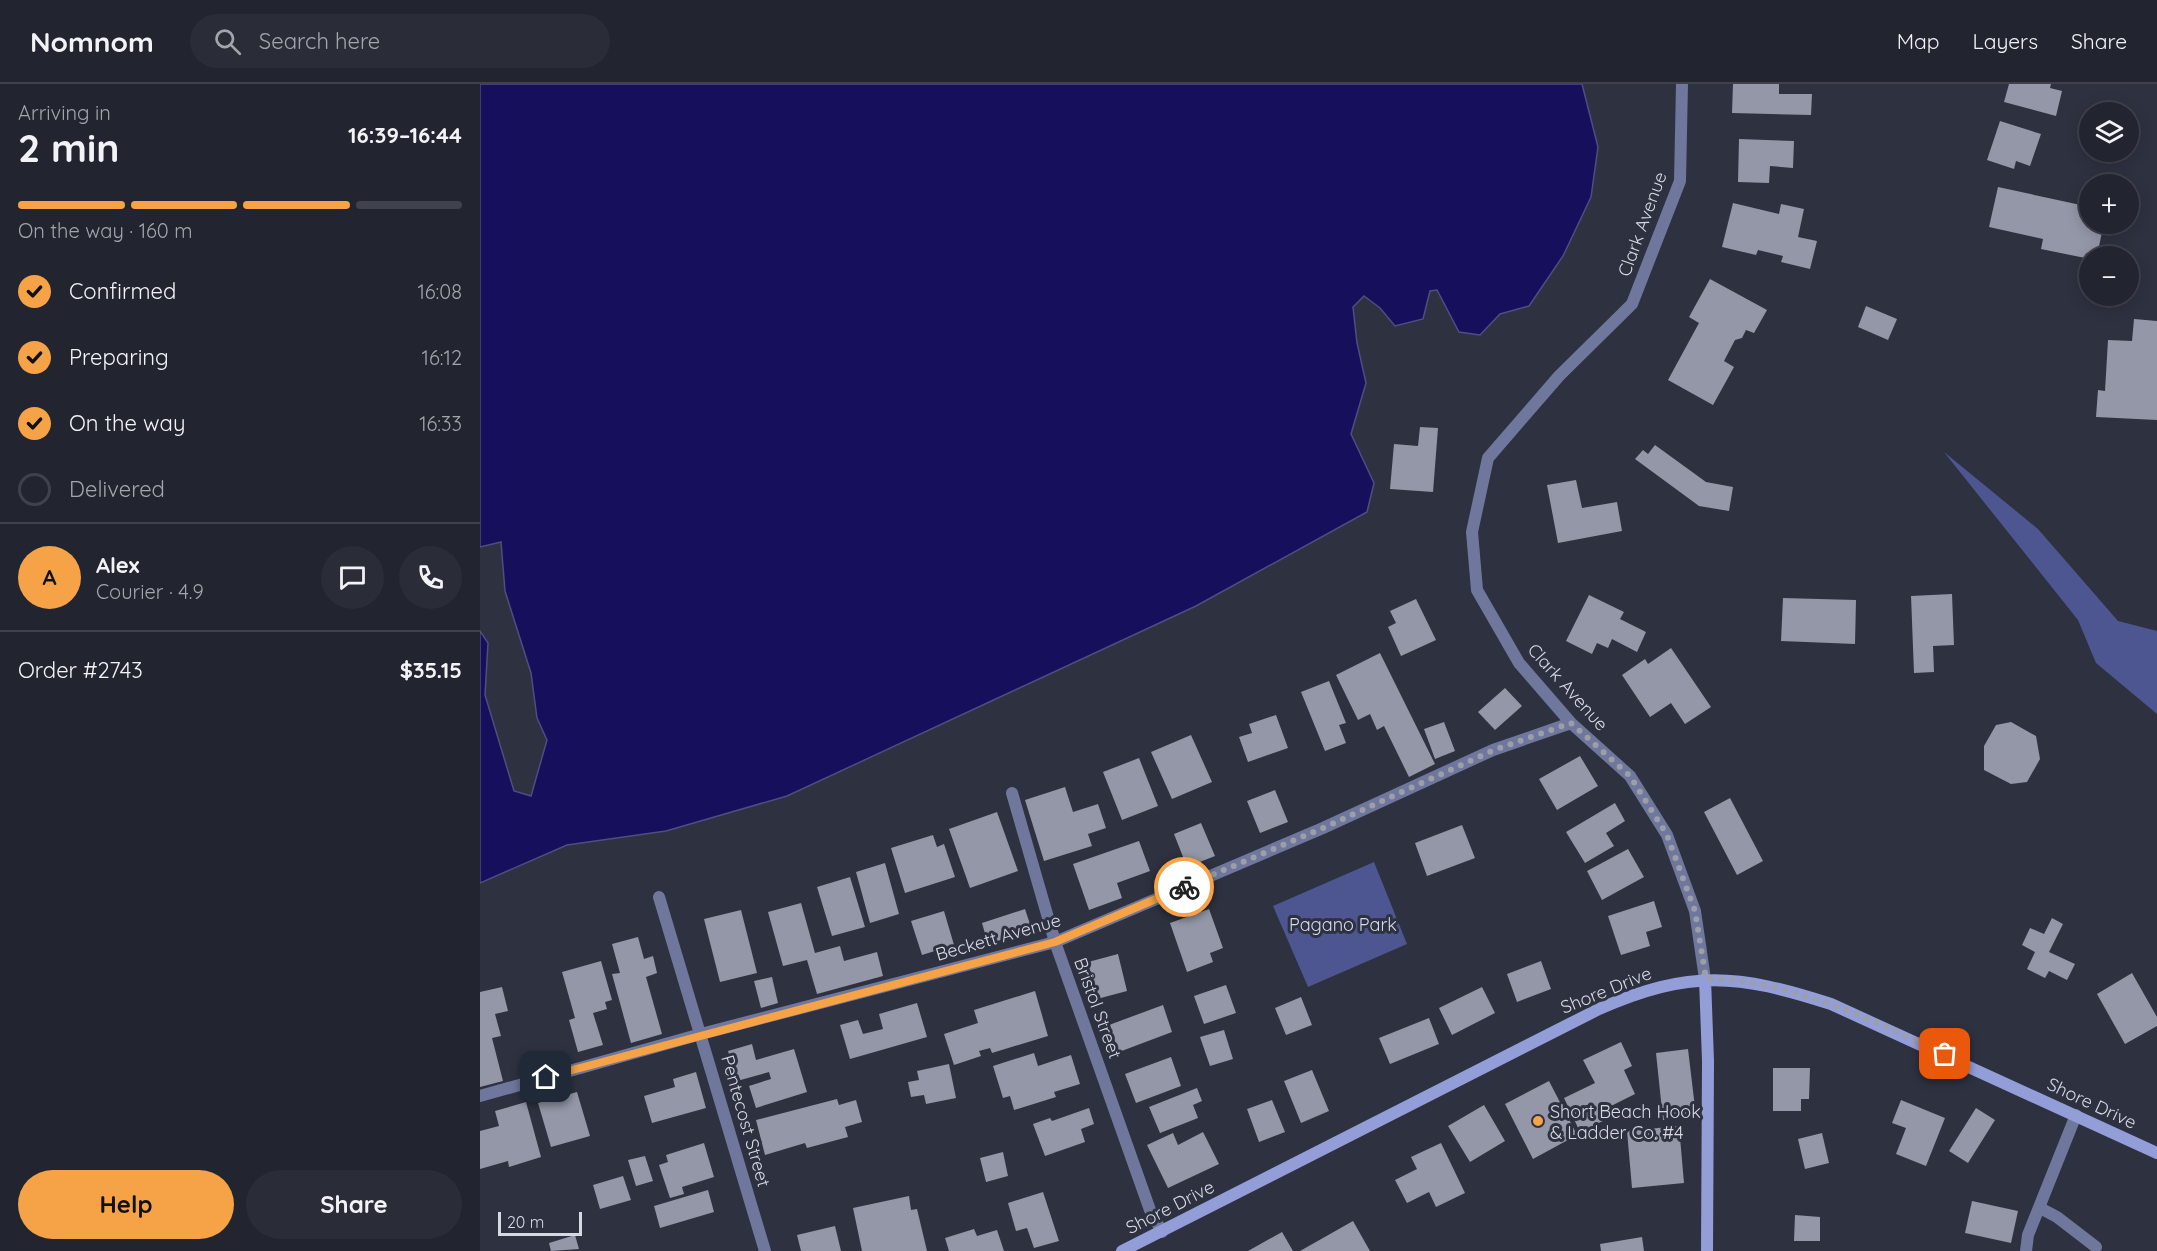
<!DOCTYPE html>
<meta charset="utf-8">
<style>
body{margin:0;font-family:Quicksand,sans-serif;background:#2a2d38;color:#f1f3f6;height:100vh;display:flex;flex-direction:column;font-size:22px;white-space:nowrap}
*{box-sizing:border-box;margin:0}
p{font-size:20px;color:#a2a5ab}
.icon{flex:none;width:33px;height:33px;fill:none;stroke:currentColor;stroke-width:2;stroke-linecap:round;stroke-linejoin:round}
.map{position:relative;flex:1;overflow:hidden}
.details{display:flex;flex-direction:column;background:#222530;width:480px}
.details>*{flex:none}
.fabs{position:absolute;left:1599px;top:18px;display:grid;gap:12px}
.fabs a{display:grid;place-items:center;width:60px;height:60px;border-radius:50%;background:#222530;box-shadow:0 3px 15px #0003,0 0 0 2px #3f424c;font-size:30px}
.scale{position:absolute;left:18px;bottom:15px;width:84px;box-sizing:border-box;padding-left:6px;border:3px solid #d7d9e2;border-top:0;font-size:16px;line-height:21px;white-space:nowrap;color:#d7d9e2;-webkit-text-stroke:4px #2e3140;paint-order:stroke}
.pin{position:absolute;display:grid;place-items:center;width:51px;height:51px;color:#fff;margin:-26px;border-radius:12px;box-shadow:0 3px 9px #0006}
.courier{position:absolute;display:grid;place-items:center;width:60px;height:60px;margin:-30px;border:4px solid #f5a346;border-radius:50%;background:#fff;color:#222;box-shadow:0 2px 8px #0007}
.overview em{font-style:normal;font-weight:800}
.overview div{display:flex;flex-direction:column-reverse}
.overview{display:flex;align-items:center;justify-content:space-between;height:102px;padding:0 18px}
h1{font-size:39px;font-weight:800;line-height:45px}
.bar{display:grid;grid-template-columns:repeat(4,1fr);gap:9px 6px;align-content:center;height:72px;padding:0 18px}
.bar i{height:8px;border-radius:4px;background:#3f424c}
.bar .on{background:#f5a346}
.bar p{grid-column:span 4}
.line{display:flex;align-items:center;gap:15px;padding:0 18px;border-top:2px solid #3f424c}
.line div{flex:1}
.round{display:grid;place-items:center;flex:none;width:63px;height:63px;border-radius:32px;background:#2a2d38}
ol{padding:0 18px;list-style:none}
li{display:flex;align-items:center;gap:18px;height:66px}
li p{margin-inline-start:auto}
li .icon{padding:6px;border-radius:50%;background:#f5a346;color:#111;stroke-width:4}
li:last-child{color:#a2a5ab}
li i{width:33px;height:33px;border:3px solid #3f424c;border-radius:50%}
.primary-button{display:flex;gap:12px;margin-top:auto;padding:12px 18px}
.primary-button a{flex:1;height:69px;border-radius:36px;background:#f5a346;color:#111;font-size:24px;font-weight:800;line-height:69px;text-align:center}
.primary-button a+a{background:#2a2d38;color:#f1f3f6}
header{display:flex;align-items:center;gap:36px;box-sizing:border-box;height:84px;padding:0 30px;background:#222530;border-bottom:2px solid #3f424c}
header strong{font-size:28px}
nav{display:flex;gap:33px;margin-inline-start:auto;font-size:21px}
.search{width:420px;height:54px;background:#2a2d38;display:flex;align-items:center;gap:15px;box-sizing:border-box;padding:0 21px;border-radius:33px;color:#a2a5ab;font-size:22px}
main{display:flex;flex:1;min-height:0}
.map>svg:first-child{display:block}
.green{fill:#4d5691}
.water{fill:#160f5b;stroke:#504c84;stroke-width:1.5}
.building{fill:#9397a8}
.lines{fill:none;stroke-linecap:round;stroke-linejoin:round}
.street{stroke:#70779c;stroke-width:12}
.secondary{stroke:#939ed8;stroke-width:12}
.done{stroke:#9c9ea9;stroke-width:6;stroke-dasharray:0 10.8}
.route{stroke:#f5a346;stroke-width:8}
.poi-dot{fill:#f5a346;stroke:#2e3140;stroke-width:2}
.labels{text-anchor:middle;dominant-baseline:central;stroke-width:6;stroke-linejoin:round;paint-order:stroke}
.street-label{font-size:18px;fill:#d7d9e2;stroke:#2e3140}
.park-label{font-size:18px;fill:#d6dbf1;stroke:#2e3140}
.poi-label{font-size:18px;fill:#d7d9e2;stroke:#2e3140;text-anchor:start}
</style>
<header>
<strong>Nomnom</strong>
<div class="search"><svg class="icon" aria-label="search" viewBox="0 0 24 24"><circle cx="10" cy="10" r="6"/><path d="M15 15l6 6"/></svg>Search here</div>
<nav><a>Map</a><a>Layers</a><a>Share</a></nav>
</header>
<main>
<section class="details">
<div class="overview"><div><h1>2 min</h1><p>Arriving in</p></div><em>16:39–16:44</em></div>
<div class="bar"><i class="on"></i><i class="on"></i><i class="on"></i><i></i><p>On the way · 160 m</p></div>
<ol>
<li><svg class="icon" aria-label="check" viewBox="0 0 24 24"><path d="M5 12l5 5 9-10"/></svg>Confirmed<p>16:08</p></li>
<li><svg class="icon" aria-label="check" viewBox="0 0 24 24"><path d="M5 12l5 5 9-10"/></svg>Preparing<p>16:12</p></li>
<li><svg class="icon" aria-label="check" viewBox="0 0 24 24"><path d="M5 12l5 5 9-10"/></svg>On the way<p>16:33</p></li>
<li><i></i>Delivered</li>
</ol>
<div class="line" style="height:108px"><b class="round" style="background:#f5a346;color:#111">A</b><div><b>Alex</b><p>Courier · 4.9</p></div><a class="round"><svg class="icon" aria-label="chat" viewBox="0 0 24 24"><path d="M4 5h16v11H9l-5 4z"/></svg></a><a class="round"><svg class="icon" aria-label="phone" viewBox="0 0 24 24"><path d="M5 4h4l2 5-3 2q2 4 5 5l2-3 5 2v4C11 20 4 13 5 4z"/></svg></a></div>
<div class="line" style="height:78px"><div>Order #2743</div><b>$35.15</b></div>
<div class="primary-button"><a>Help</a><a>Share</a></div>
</section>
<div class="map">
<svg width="1677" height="1167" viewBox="0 0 1677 1167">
<rect width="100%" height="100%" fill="#2e3140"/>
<path class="green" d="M1464,368l94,77 80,92 39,10v83l-61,-51 -18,-43z
M894,778l33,82 -99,43 -35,-81z"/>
<path class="water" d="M0,0h1102l16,63 -7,50 -28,59 -34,50 -29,8 -20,21 -21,-3 -22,-42 -7,1 -7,28 -28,7 -15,-18 -16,-12 -11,11 4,36 9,40 -15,51 23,49 -7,29 -171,94 -409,190 -121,35 -99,14 -87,38v-252l8,12 -3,52 29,96 17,5 16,-56 -10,-22 -6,-45 -26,-82 -4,-49 -21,5z"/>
<path class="building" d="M1253,0h46v10h33l-1,21 -79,-2z
M1529,0h42l-1,4 12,3 -6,25 -52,-14z
M1520,37l41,13 -11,32 -14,-5 -2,8 -27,-9z
M1259,55l55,2 -1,27 -23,-2 -1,17 -31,-1z
M1518,103l92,20v22l12,3 -5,24h-7v3l-49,-10 2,-10 -54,-12z
M1253,119l46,11 2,-10 23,5 -6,28 19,4 -7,28 -29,-7 2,-6 -25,-6 -2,5 -34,-8z
M1230,195l57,31 -13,23 -8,-3 -4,8 -7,2 -11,21 10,6 -21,38 -45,-25 31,-57 -10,-6z
M1386,222l31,13 -9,21 -30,-13z
M1654,235l23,2v99l-61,-3 2,-27 7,1 3,-51 24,1z
M940,343l18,1 -5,64 -43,-3 4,-45 24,2z
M1175,361l51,37 27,5 -4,24 -30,-5 -64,-47 8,-9 5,4z
M1096,396l6,28 35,-6 5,29 -64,12 -11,-58z
M1472,510l2,51 -21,1 1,26 -20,1 -3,-77z
M1109,511l35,17 -4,7 26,13 -9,20 -25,-13 -4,9 -11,-5 -5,11 -26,-13z
M1303,514l73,2 -1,44 -74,-3z
M936,515l20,41 -35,16 -13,-29 8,-4 -6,-12z
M1191,564l40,59 -26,17 -14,-21 -21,14 -28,-42 23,-16 3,5z
M900,569l55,111 -26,13 -25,-51 -7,4 -7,-16 -12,6 -22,-45z
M849,597l17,42 -7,2 7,18 -21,8 -24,-59z
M1025,604l17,18 -27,24 -17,-18z
M796,631l12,33 -40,14 -9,-25 13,-4 -3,-9z
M964,638l11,29 -20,8 -11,-30z
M1531,638l25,14 4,23 -13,23 -16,2 -27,-14v-24l12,-21z
M711,651l21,47 -40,17 -21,-47z
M1100,672l18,30 -41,24 -18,-31z
M659,674l19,48 -36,14 -19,-48z
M585,703l8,25 25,-8 8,24 -18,6 4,12 -48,15 -19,-61z
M795,706l13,32 -28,11 -13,-32z
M1250,714l33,63 -26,14 -33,-63z
M1135,719l10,18 -19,12 8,13 -29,17 -19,-31z
M517,728l21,59 -48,17 -21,-59z
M721,739l14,33 -28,11 -13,-33z
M982,741l13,33 -48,18 -12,-33z
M453,751l4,12 7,-3 11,33 -50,16 -14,-45z
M659,757l11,30 -33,12 5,15 -33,12 -16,-46z
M1148,765l16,28 -42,23 -15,-29z
M405,779l14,51 -29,9 -14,-51z
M370,793l15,50 -33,9 -15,-49z
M1174,817l8,26 -16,5 4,14 -29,9 -13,-39z
M321,819l14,50 25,-7 4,15 33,-9 6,24 -66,18 -10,-34 -24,6 -15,-54z
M545,825l7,21 -44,14 -6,-21z
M729,825l14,39 -13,5 3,9 -26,10 -17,-49z
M261,826l16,63 -37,9 -16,-63z
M464,827l10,34 -32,10 -11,-34z
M1572,834l11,6 -14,28 26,12 -8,16 -18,-9 -4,7 -18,-9 8,-17 -13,-7 8,-17 14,6z
M158,853l6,22 9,-3 4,17 -11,4 16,57 -31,9 -19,-69 8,-1 -8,-29z
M638,870l9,37 -30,8 -4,-18 -11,3 -5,-19z
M121,877l11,39 -7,2 2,7 -14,4 10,32 -25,7 -9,-32 6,-2 -13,-46z
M1061,877l10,28 -34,13 -10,-28z
M1652,889l25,44v9l-32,18 -28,-50z
M292,893l6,26 -17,5 -7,-27z
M746,901l10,28 -32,11 -10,-28z
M22,903l6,24 -13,3 6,22 -9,2 11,43 -23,6v-95z
M1002,903l13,26 -43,22 -13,-27z
M555,907l13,45 -56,17 -2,-5 -11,3 2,5 -27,9 -10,-31 34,-11 -4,-13z
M821,913l11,28 -26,10 -11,-27z
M437,919l10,34 -77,22 -10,-34 18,-5 5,14 20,-5 -4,-15z
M683,921l9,27 -53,20 -10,-27z
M949,934l10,26 -49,20 -11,-26z
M744,946l9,29 -23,7 -10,-29z
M1141,958l11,24 -8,4 11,24 -34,17 4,9 -25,12 -16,-34 31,-15 -12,-23z
M272,960l4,16 38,-11 13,43 -51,16 -7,-22 22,-7 -2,-7 -32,9 -9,-30z
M1208,965l8,67 -33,4 -7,-67z
M554,969l4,13 33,-11 9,29 -26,8 2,5 -42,13 -4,-14 -7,2 -10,-32z
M691,973l10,29 -45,17 -11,-29z
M469,980l7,34 -30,6 -2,-9 -13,2 -3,-15 11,-2 -2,-9z
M1293,984h37l-1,31h-8v12h-28z
M832,986l17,41 -28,12 -17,-42z
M216,988l10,36 -54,15 -8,-27 31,-9 -2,-8z
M1069,997l28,54 -44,24 -28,-55z
M717,1004l5,13 -9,4 5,13 -38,15 -11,-26z
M97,1008l13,44 -39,11 -13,-44z
M357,1015l2,6 17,-5 6,22 -17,5 3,10 -41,11 -2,-5 -40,12 -9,-35z
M792,1016l13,32 -26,10 -12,-33z
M1421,1016l44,18 -19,48 -30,-12 10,-26 -14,-5z
M46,1018l15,55 -32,10 -1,-6 -28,8v-38l19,-5 -4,-15z
M1004,1021l21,36 -35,21 -22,-36z
M609,1024l5,16 -13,5 4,13 -40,14 -12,-32 17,-6 2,3z
M1496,1024l19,12 -27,43 -19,-12z
M1199,1042l5,57 -52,5 -5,-57z
M723,1048l16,32 -51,24 -21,-43 26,-12 5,12z
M1342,1049l7,30 -24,6 -7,-30z
M224,1059l10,34 -32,10 2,7 -14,4 -11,-33 9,-3 -2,-7z
M961,1059l24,50 -29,14 -7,-15 -22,11 -12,-23 22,-11 -6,-12z
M523,1068l5,24 -22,6 -6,-24z
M165,1072l8,25 -17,5 -8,-26z
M143,1092l8,24 -31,9 -7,-24z
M228,1106l6,22 -54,16 -6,-22z
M563,1108l16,49 -25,7 -7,-20 -11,3 -8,-28z
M429,1112l2,14 6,-1 10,42h-65l-9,-43z
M1492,1117l46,10 -7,32 -46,-10z
M1315,1131l25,2v24h-26z
M873,1137l17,30h-70z
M355,1142l6,25h-40l-4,-16z
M494,1145l3,7 20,-6 7,21h-55l-4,-13z
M802,1148l11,19h-45z
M95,1151l4,14 -28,2 -2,-8z
M1162,1153l2,14h-43l-1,-7z"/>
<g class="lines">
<path class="street" d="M1202,0l-2,97 -48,123 -73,72 -71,82 -16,74 5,58 42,73 52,60 59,53 37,59 28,76 10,68
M532,709l43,149 95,268 12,22
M179,813l106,354
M0,1012l221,-62 354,-92 268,-114 170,-78 78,-27
M1560,1124l17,9 39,30
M1546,1167l2,-16 48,-120"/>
<path class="secondary" d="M1225,895l3,82 -1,190
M642,1167l477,-242c91,-40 139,-35 232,-5l326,149"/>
</g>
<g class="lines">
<path class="done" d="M704,803l139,-59 171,-78 77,-27 59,53 37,59 28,76 11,68c85,1 163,40 239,75"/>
<path class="route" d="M66,993l509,-135 129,-55"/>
</g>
<circle class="poi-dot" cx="1058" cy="1037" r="6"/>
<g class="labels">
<g class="street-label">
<text transform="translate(1162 140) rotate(-70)">Clark Avenue</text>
<text transform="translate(1088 603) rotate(48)">Clark Avenue</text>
<text transform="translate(518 853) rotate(-16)">Beckett Avenue</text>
<text transform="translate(1126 906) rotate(-22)">Shore Drive</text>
<text transform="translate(618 924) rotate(70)">Bristol Street</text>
<text transform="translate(1612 1019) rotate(25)">Shore Drive</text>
<text transform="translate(266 1037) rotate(74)">Pentecost Street</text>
<text transform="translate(690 1123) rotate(-27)">Shore Drive</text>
</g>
<g class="park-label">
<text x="863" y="840">Pagano Park</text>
</g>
<g class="poi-label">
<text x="1070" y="1027">Short Beach Hook<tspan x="1070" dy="21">&amp; Ladder Co. #4</tspan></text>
</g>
</g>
</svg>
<div class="fabs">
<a><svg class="icon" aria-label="layers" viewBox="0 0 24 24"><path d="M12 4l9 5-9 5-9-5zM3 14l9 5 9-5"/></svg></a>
<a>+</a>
<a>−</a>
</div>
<div class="scale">20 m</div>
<div class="pin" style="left:1465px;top:970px;background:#ea580c"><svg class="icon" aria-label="bag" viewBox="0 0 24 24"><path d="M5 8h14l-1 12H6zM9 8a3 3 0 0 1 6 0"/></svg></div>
<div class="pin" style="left:66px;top:993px;background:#1f2937"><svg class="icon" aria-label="home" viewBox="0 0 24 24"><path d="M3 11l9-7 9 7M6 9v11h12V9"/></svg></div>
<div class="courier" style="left:704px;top:803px"><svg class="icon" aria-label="bike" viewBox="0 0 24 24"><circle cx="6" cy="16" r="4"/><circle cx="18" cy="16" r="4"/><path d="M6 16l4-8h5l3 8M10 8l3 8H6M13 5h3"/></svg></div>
</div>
</main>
